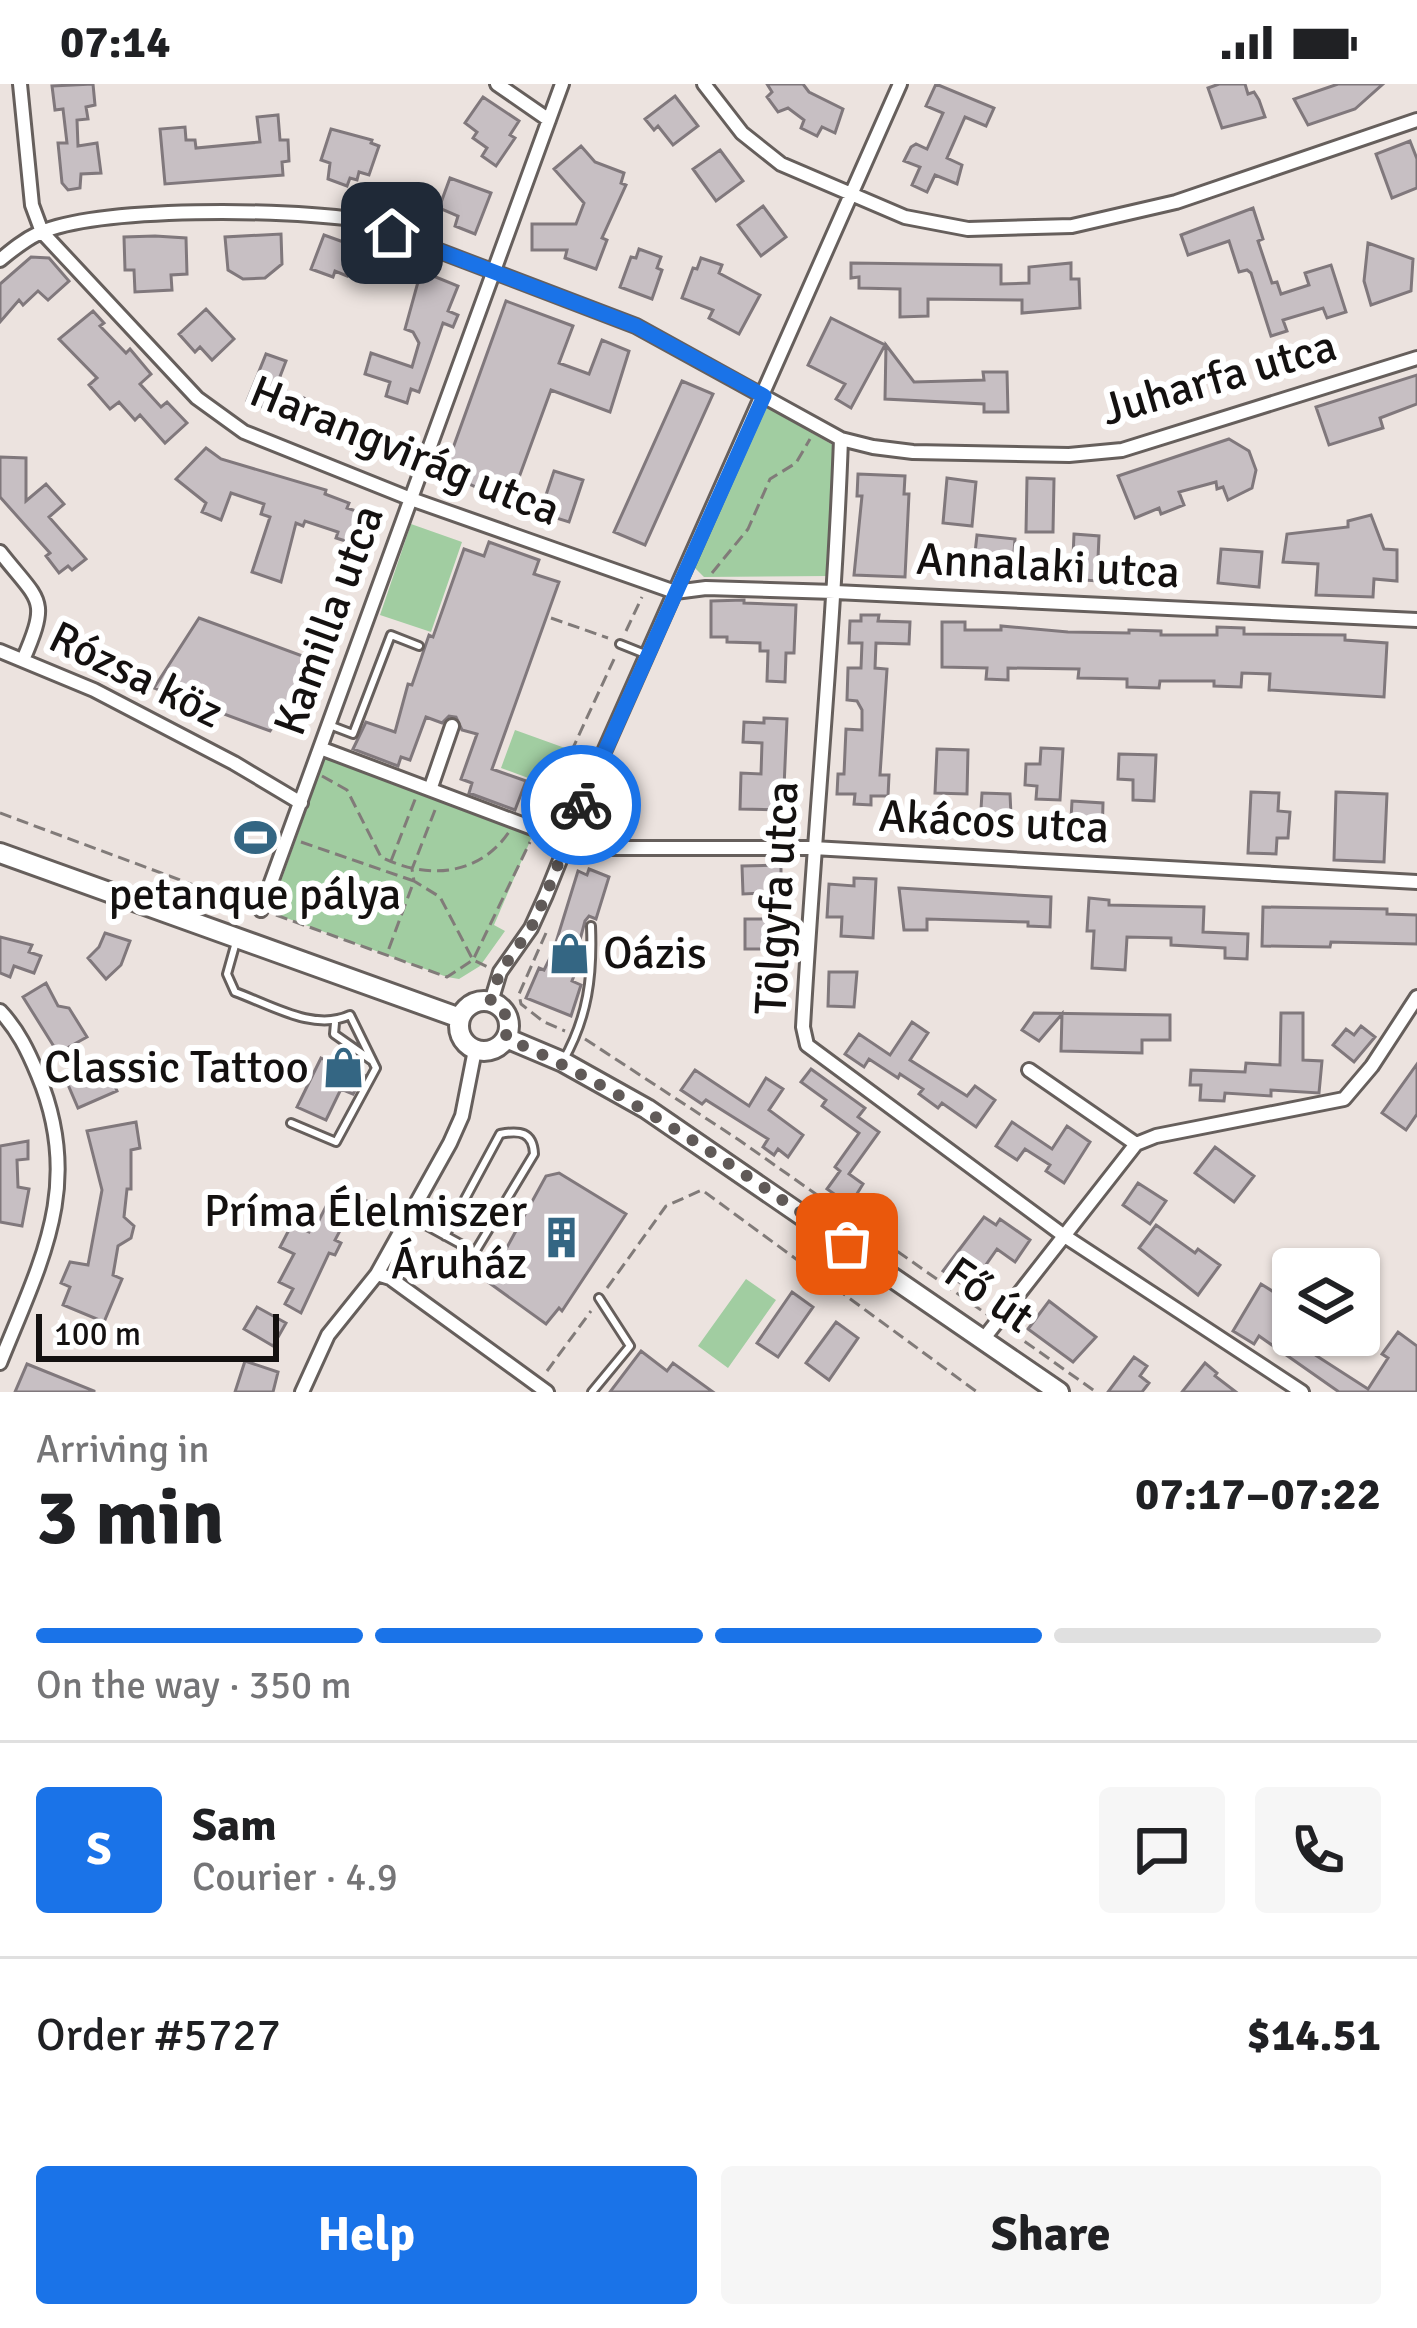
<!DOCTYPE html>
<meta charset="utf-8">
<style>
body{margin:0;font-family:Signika,sans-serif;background:#f6f6f6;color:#202124;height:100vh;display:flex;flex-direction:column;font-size:45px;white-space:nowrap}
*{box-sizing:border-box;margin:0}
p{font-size:39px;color:#757577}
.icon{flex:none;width:66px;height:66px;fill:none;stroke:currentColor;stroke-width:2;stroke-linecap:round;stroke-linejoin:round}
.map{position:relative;height:1308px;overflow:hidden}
.sheet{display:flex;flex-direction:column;background:#fff;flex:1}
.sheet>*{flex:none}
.fabs{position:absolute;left:1272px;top:1164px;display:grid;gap:24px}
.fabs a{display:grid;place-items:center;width:108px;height:108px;border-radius:12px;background:#fff;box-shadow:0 3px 9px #0004;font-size:60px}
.scale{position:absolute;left:36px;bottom:30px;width:243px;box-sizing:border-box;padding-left:12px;border:6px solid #141110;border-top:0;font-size:33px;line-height:42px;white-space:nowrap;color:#141110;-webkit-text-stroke:9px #fff;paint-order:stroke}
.pin{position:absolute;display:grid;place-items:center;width:102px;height:102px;color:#fff;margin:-51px;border-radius:24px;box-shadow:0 6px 18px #0006}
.courier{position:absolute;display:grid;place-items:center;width:120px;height:120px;margin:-60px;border:9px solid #1a73e8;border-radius:50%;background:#fff;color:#222;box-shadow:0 3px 15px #0007}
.summary em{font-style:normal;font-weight:700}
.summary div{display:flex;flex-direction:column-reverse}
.summary{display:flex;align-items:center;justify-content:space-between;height:204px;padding:0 36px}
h1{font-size:78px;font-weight:700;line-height:90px}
.bar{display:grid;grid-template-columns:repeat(4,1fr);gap:18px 12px;align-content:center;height:144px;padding:0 36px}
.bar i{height:15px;border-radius:9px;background:#e0e0e0}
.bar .selected{background:#1a73e8}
.bar p{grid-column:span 4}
.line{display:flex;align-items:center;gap:30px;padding:0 36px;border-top:3px solid #e0e0e0}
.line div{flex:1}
.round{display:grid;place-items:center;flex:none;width:126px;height:126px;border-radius:12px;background:#f6f6f6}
.cta{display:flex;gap:24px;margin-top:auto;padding:24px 36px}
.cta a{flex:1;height:138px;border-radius:12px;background:#1a73e8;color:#fff;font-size:48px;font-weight:700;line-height:138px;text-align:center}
.cta a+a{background:#f6f6f6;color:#202124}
.status{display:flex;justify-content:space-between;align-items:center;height:84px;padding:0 60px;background:#fff;direction:ltr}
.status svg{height:33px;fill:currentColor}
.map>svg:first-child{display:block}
.green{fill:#a1cda1}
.building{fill:#c7bfc3;stroke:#80787c;stroke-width:3}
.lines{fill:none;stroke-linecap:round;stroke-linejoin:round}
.lane-casing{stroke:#665f5c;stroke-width:12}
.street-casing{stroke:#665f5c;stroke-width:18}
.secondary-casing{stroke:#665f5c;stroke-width:24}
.path{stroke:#817b79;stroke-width:3;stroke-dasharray:12 6;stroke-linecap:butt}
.lane{stroke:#fff;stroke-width:6}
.street{stroke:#fff;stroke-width:12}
.secondary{stroke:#fff;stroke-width:18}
.done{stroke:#605a58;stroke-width:12;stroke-dasharray:0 21.6}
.route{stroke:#1a73e8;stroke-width:15}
.labels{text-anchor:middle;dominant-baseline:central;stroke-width:12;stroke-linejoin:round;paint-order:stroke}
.street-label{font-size:45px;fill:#141110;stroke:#fff}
.poi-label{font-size:45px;fill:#141110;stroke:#fff;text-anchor:end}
</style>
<div class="status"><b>07:14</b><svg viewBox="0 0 49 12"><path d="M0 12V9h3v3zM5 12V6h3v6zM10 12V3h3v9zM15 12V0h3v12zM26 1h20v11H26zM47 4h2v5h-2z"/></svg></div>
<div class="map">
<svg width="1417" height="1308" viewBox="0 0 1417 1308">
<rect width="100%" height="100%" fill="#ece3df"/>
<path class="green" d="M766,323l67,38 -4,131 -125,1 -11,-11z
M411,440l51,18 -31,90 -51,-17z
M515,646l50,18 -28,61 -14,-6 8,-24 -30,-11z
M326,671l208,77 -40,93 11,6 -25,35 -21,13 -12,-2 -177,-65z
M746,1195l30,21 -48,68 -30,-22z"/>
<path class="building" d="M93,0l2,21 -9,2 2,12 -11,1 1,26 19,-3 4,30 -20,1 -1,14 -12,2 -6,-7 -4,-40h9l-4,-34 -8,1 -3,-24z
M767,0h36l6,8 34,17 -8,24 -13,-6 -5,9 -16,-8 3,-8 -16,-12 -10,4 -11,-15 5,-5z
M936,0l58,24 -8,18 -21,-9 -18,41 15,7 -5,19 -22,-9 -8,17 -15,-7 8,-18 -16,-6 7,-14 5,-3 11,5 16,-36 -17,-7z
M1219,0h26l3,10 6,-2 5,8 6,17 -43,11 -14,-40z
M1338,0h45l-28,25 -47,16 -14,-26z
M675,12l23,30 -25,19 -15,-19 -4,4 -9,-11z
M483,13l36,24 -9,14 5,3 -19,28 -14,-10 5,-8 -14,-10 4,-6 -12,-9z
M278,31l2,25h8l1,21 -7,1 1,13 -118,9 -5,-55 25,-2 1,13h9l1,8 64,-6 -3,-25z
M331,45l41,11 -1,3 8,3 -10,29 -10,-3 -2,8 -7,-2 -3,8 -19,-7 2,-16 -9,-3z
M1410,57l7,18v29l-25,10 -16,-44z
M581,62l14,16 29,11 -3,10 5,2 -24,53 5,2 -11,29 -31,-11 2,-8h-35v-26h44l8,-21 -30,-34z
M720,66l23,31 -27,20 -23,-32z
M450,94l41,15 -16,41 -20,-8 3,-10 -19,-8z
M763,122l23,31 -25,19 -23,-31z
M1253,124l10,31 -5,2 14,42 5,-1 4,12 28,-9 -4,-12 26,-8 15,47 -19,6 -4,-10 -40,12 4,11 -16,5 -20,-63 -4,-3 -8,2 -10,-31 -41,14 -7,-20z
M281,150l1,30 -17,14 -22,1 -15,-9 -3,-33z
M324,151l25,9 -2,7 7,3 -7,22 -12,-5 -2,6 -22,-8z
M155,152l31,2 1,36 -16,1 1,15 -37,2 -1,-22h-9l-1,-33z
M1368,159l45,16 -2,32 -40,14 -7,-24z
M639,165l22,8 -4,11 5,2 -10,29 -32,-12 11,-30 5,1z
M31,173l18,1 20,23 -21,19 -10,-9 -15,14 -4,-5 -19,22v-38z
M701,174l21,7 -3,8 41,22 -21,39 -30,-16 4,-8 -31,-12 11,-30 4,1z
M851,179l150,2v19l28,-1v-16l42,-4v16h8l1,29 -58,5v-13l-94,-1v17l-28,1v-28l-41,-1v-11l-8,1z
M421,187l37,15 -10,25 10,4 -5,12 -10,-4 -24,69 -8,-3 -4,14 -21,-7 4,-14 -25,-8 6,-21 41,14 7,-24 -6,-11 -8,-3z
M506,217l67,25 -14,37 30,11 13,-34 27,11 -19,61 -59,-22 -41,112 -66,-29z
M206,225l28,30 -22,21 -12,-13 -5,5 -16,-18z
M93,227l11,12 -4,3 26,27 4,-4 21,25 -11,10 21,23 6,-5 20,21 -22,20 -25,-28 -5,5 -16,-18 -9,7 -21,-24 8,-7 -38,-39z
M831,234l54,27 -34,63 -15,-9 9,-15 -37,-19z
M886,261l28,37 70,-2 -1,-8h24l1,40h-24v-8l-99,-5z
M266,270l20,7 -10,26 28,11 -9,22 -48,-19z
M1417,291v29l-37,14 3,10 -54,17 -13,-38z
M682,297l31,13 -68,151 -31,-13z
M1229,355l20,12 7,19 -4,18 -24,12 -5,-13 -6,2 -1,-7 -37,10 5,13 -23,9 -2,-6 -24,10 -17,-42z
M206,364l15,11 105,31 -1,4 24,9 -2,5 21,7 -10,30 -22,-7 2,-6 -33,-11 -2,5 -7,-3 -15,59 -29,-10 18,-55 -9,-3 3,-10 -33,-11 -10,27 -19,-8 4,-9 -30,-24z
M0,373l26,1v43l20,-17 18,20 -15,13 37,42 -14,11 -4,-4 -9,7 -13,-17 4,-3 -50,-56z
M554,387l29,9 -14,42 -29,-9z
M858,390l47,2 -1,18h5l-4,83 -51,-2 8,-79h-5z
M947,394l29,4 -4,44 -29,-3z
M1027,394l27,1 -1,53h-27z
M1371,431l13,34 13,1v31l-23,-2 -1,18 -57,-2 2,-31 -35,-2 4,-28 61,-7v-6z
M1074,450l25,2 -2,45 -25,-2z
M977,451l38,4 -3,39 -26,-2 2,-13 -14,-1z
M489,458l50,18 -5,14 25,8 -67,187 34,12 -11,29 -46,-17 3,-10 -11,-4 16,-45 -15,-4 -6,-13 -7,-1 -7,7 -16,-6 -16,43 -9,-3 -3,9 -45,-17 13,-27 29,10 13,-48 4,1 17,-50 4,2 31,-88 20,7z
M1221,465l41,3 -3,35 -41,-4z
M744,516v3l52,2 -2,48h-8l-1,29 -18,-1 1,-30h-8v-8l-33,-1v-5h-16v-36z
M861,531h18l-1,6 32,1 -1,22 -33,-1 -1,25 12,1 -7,106h9l-1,21h-17v9l-17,-1 1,-10h-18l1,-20h6l2,-45 16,1v-20l-5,-9 -10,-1 1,-32h13l1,-25h-13l1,-22h11z
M199,534l117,43 -46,70 -116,-43z
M942,538h23v8h36v-4l67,6 61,1v-3l32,1v4h56v-8l27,1v6l101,1v5l42,3 -3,54 -115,-7 1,-16 -28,-1 -1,14 -27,-1v-5h-54l-1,7 -32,-1v-8l-49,-1 1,-9 -71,-1v12l-22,-1 1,-11 -45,-1z
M764,634l23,1 -4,91 -43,-1 1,-36 20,1 1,-31 -19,-1 1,-20 20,1z
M1041,664l22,1 -3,51 -24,-1 1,-13 -12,-1 1,-21h14z
M937,665l31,1 -1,44 -32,-1z
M1119,670l37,1 -2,46 -21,-1v-20l-15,-1z
M1251,708l28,1 -1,18 12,1 -2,26h-11l-1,16 -28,-1z
M1336,708l51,2 -3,68 -50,-2z
M982,709l28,1 2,42 -28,-1v-10h-4z
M1072,717l31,2 -1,37 -32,-2z
M781,781v27l-38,2 -1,-28z
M589,785l20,8 -13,42 -7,-3 -4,5 -8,30 6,2 -11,28 9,4 -10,31 -45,-18 13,-30 5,2 9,-18 25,-81 9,4z
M854,794l22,1 -3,59 -32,-2 1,-19h-15l2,-33 25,2z
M899,804l152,9 -1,30 -22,-1v-4l-101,-3v11h-23z
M1089,814l20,2v5l95,2 -1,25 45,2 -1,25 -22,-1v-10l-54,-3v-7l-44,-1 -2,33 -33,-2 2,-37h-7z
M1263,823l124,2v5l30,1v29l-86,-2 -1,5 -68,-1z
M745,835h33v30h-33z
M105,849l25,8 -9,24 -15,14 -18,-21 11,-11z
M0,853l32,8 -3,7 12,4 -7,17 -20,-7 -4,11 -10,-4z
M829,888h28l-3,35 -26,-1z
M46,899l12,23 11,2 18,29 -29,16 -35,-56z
M1034,929l136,2v25h-28v13l-81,-2 1,-37 -23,27 -17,-11z
M1281,929h22v47l19,1 -3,32 -48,-3v6l-46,-3 -1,8 -24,-1 1,-15h-11l1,-15 54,2 1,-9 34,2z
M912,938l16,11 -18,27 57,36 8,-10 20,14 -19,27 -34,-24 -4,5 -19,-14 4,-5 -23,-15 -2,4 -29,-19 -5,8 -19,-13 14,-20 31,21z
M1361,942l14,11 -21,25 -21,-17 13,-16 8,6z
M321,974l11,5 3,-5 29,17 -11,19 -12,-5 -15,31 -29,-13z
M105,979l12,28 -39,17 -12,-28z
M1417,980v50l-11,16 -24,-17z
M811,985l54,39 -7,9 21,15 -30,42 14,10 -13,21 -23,-16 13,-18 -5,-4 24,-34 -37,-27 4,-6 -25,-18z
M695,986l54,36 17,-28 17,11 -14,21 34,25 -15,22 -10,-8 -4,6 -11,-8 5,-8 -62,-39 -4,4 -21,-14z
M136,1038l4,26 -9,2v39h-4l-3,28 10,9 -3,12 -13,8 -5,29 9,4 -18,43 -41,-17 7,-18 -9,-4 9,-21 18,3 14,-75 -15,-59z
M1012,1038l40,27 15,-23 23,16 -26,41 -18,-12 4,-6 -25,-16 -8,11 -21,-14z
M28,1057v18l-11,1 1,27 11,2 -7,37 -22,-4v-76z
M1215,1063l39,29 -20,26 -39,-29z
M559,1089l67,41 -64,97 -3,-3 -13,16 -58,-42 58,-106z
M1138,1099l28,18 -16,23 -27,-19z
M337,1101l32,17 -8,15 -11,-5 -15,28 6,3 -6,12 -6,-2 -28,60 -16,-9 8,-15 -14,-7 15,-28 -14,-7 12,-23 17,8 3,-8 4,2z
M984,1133l12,8 4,-6 30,21 -15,22 -18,-13 -28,40 -26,-18z
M1156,1141l39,28 3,-4 22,16 -22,30 -59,-47z
M1261,1200l32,20 -15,27 90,58 20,-31 -6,-4 16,-22 19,14v46h-78l-80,-56 -5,8 -21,-13z
M792,1208l21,15 -35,50 -21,-14z
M1049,1217l47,36 -23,25 -45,-33z
M257,1223l29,16 -13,23 -29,-17z
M836,1238l22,16 -29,42 -23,-17z
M641,1267l26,20 6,-8 40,29h-103z
M1134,1273l13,9 -7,10 9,7 -7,9h-34z
M245,1277l33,11 -5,20h-38z
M1205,1279l12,10 -2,3 21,16h-54z
M27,1280l67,27v1h-79z"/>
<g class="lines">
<defs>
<path id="lane" d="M620,560l25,10
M332,642l21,8 38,-99 28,11
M236,858l-9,32 8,18c36,13 79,40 115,23l26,53 -40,74 -45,-19
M335,939l-1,11 37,26
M563,977c25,-44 30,-85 28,-135
M411,1133l64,35 59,-98c-1,-22 -14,-24 -34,-20l-55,102
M592,1308l38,-46 -31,-48"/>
<path id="street" d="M20,0l12,121 10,27 155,166 47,34 167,67 264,93 31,-4 129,4 582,28
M497,0l52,36
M704,0l38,49 39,31 124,53 63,12 104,-3 104,-24 241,-82
M0,176c12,-10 24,-20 39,-27 63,-27 249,-24 319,-13l278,106 205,113 32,8 40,5 156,3 53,-5 295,-92
M841,355c-7,197 -27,392 -38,588l4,18 256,190 239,157
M0,468c40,51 50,45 23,108
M0,567l94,39 140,73 67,40
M320,664l247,93 42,7h204l604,34
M431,703l21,-61
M261,826l301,-826
M491,918l9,-30 31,-44 15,-33 53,-132 301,-679
M0,927c18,19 28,40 38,64 46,110 3,186 -38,288
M1029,986l107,74
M377,1190l13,4 157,114
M985,1253l151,-193 20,-8 188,-37 28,-33 45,-69
M302,1308l26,-57 49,-61 73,-131 12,-27 13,-66"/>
<path id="secondary" d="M0,769l460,165
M459 942a25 25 0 1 1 50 0a25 25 0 1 1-50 0Z
M506,954l57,24 84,47 412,283"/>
</defs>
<use href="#lane" class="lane-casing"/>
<use href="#street" class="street-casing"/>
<use href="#secondary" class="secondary-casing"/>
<path class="path" d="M712,489l36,-44 22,-50 26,-16 14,-24
M551,534l57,20
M626,547l16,-34
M322,692l25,14 34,67c46,23 98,19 128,-25
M435,726l-23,59 2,12 26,16 33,63 15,7
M0,729l250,93
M541,733l74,-160
M301,758l113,39 -26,70
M391,777l25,-64
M276,831l171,62 26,-17 57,-118
M546,849l-27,61 2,10 23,18 21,9
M585,955l154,101 249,175
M607,1204l59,-82 36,-16 275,202
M1010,1247l86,61
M547,1287l44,-60"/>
<use href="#lane" class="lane"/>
<use href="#street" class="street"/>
<use href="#secondary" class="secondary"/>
</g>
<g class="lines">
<path class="done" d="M581,721l-35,90 -15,33 -31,44 -10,30 17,14 -1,22c125,55 229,130 341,206"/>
<path class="route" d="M392,149l244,93 128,70 -183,409"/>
</g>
<defs>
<symbol id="stadium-bare" viewBox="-9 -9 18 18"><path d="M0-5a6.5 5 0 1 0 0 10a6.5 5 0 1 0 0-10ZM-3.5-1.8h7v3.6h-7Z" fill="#346683" stroke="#fff" stroke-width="2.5" paint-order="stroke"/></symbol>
<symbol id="shop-bare" viewBox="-9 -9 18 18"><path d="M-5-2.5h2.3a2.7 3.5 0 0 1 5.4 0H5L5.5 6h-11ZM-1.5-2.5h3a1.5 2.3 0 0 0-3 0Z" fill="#346683" stroke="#fff" stroke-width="2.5" paint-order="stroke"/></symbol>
<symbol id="building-bare" viewBox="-9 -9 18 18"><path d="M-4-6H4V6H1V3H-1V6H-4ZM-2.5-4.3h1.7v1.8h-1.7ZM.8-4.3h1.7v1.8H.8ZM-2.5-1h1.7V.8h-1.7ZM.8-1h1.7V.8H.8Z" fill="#346683" stroke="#fff" stroke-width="2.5" paint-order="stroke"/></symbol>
</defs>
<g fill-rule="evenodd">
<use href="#stadium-bare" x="226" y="724" width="59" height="59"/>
<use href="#shop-bare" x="540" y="840" width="59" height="59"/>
<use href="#shop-bare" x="314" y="954" width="59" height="59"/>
<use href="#building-bare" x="532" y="1124" width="59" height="59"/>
</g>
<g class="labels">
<g class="street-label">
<text transform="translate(1219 294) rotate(-16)">Juharfa utca</text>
<text transform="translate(405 367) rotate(22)">Harangvirág utca</text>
<text transform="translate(1048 482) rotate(3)">Annalaki utca</text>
<text transform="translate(329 536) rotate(-70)">Kamilla utca</text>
<text transform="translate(136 591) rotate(26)">Rózsa köz</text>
<text transform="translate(994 738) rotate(3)">Akácos utca</text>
<text transform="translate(777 814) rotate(-87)">Tölgyfa utca</text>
<text transform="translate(989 1211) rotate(35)">Fő út</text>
</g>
<g class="poi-label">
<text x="255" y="810" text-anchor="middle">petanque pálya</text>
<text x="603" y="869" text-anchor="start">Oázis</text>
<text x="309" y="983">Classic Tattoo</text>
<text x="527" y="1127">Príma Élelmiszer<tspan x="527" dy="52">Áruház</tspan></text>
</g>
</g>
</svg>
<div class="fabs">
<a><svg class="icon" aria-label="layers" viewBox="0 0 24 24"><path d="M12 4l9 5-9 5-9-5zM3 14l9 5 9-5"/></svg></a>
</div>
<div class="scale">100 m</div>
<div class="pin" style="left:847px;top:1160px;background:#ea580c"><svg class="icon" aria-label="bag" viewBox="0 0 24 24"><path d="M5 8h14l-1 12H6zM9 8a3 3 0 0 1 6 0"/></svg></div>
<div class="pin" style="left:392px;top:149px;background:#1f2937"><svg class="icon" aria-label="home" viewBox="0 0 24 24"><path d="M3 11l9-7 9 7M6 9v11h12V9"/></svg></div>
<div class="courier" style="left:581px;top:721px"><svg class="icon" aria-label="bike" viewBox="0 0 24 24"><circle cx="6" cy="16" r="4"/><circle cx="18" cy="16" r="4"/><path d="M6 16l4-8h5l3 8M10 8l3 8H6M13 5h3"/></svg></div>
</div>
<section class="sheet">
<div class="summary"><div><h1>3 min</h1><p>Arriving in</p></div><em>07:17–07:22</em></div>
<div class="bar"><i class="selected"></i><i class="selected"></i><i class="selected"></i><i></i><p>On the way · 350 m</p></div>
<div class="line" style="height:216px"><b class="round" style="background:#1a73e8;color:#fff">S</b><div><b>Sam</b><p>Courier · 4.9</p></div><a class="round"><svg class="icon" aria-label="chat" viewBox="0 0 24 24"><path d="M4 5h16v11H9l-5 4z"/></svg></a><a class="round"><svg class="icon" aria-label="phone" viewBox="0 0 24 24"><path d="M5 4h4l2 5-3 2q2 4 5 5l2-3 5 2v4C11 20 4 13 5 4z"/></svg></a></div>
<div class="line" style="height:156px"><div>Order #5727</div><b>$14.51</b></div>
<div class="cta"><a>Help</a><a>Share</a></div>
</section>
